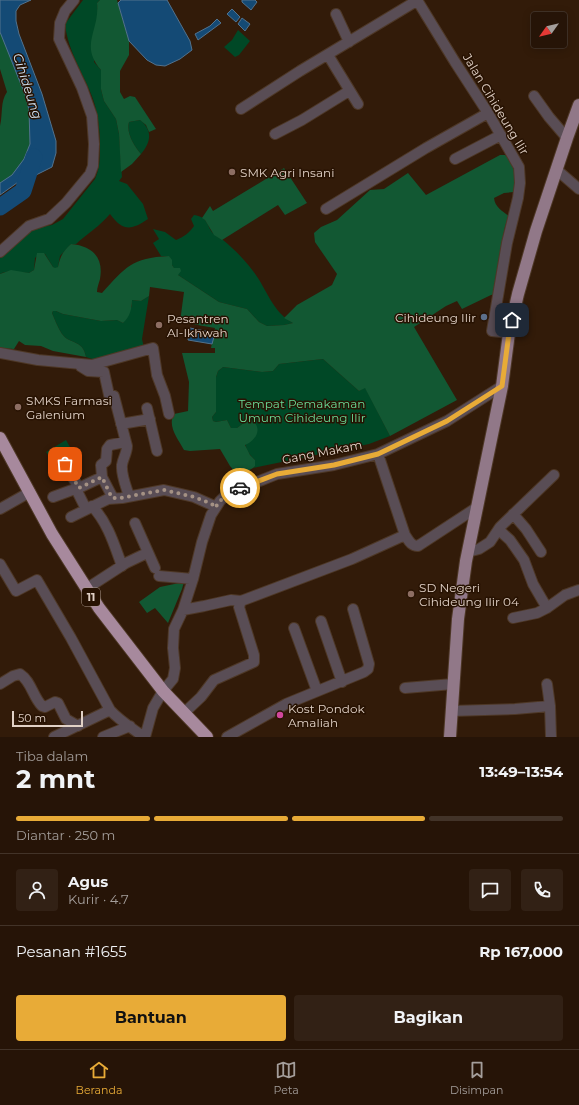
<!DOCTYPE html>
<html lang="id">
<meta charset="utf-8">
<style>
body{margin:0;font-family:Montserrat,sans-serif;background:#322115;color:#f1f3f6;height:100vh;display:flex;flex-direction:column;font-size:15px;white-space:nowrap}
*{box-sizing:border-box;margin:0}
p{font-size:13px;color:#a49e9b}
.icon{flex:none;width:22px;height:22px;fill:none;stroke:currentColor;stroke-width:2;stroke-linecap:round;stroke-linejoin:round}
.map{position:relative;height:737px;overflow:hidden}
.details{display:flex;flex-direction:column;background:#261407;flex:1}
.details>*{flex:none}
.needle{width:26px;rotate:236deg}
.buttons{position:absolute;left:531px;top:12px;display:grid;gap:8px}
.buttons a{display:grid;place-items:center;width:36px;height:36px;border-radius:4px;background:#261407;box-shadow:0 2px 10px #0003,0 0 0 1px #423328;font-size:20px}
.scale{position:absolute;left:12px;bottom:10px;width:71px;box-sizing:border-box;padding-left:4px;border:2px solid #e1d1c6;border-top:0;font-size:11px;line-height:14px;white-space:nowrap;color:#e1d1c6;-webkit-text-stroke:3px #271202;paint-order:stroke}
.pin{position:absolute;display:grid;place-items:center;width:34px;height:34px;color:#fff;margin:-17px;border-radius:8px;box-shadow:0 2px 6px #0006}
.courier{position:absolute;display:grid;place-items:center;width:40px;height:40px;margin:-20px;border:3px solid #e8ab37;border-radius:50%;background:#fff;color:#222;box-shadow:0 1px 5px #0007}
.headline em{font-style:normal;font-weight:700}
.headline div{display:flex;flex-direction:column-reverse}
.headline{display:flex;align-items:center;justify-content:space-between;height:68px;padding:0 16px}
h1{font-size:26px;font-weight:700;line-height:30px}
.bar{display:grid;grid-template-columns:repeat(4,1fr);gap:6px 4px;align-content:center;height:48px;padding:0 16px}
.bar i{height:5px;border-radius:3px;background:#423328}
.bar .current{background:#e8ab37}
.bar p{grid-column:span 4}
.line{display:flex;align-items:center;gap:10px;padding:0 16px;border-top:1px solid #423328}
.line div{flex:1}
.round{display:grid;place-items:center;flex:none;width:42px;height:42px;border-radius:4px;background:#322115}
.primary-button{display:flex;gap:8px;margin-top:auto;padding:8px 16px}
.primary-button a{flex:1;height:46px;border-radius:4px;background:#e8ab37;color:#111;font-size:16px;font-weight:700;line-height:46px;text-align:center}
.primary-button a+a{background:#322115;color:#f1f3f6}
.dock{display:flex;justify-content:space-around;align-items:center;height:56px;border-top:1px solid #423328;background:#261407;font-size:11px;color:#a49e9b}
.dock a{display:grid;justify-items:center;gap:2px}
.dock .current{color:#e8ab37}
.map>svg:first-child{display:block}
.green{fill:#004826}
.forest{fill:#125833}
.water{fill:#144a75;stroke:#52728d}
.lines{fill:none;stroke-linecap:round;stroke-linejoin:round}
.river{stroke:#144a75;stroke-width:17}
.minor-casing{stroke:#4e3827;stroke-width:12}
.major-casing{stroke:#4e3827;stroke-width:14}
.highway-casing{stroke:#4e3827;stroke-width:14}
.minor{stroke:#594d55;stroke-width:10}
.major{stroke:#917888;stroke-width:12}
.highway{stroke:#a7899d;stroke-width:12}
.done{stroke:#a49184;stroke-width:4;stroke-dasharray:0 7.2}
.route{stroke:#e8ab37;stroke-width:5}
.education-dot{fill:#8d6e63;stroke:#271202;stroke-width:1.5}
.service-dot{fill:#5c6f8a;stroke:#271202;stroke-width:1.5}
.hotel-dot{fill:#d1479c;stroke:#271202;stroke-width:1.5}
.labels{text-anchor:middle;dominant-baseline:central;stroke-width:3;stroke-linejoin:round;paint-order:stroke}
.shield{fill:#271202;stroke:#a9988b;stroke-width:1}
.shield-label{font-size:11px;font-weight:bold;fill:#e1d1c6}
.street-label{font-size:12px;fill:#e1d1c6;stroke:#271202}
.poi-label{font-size:12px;fill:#e1d1c6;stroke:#271202;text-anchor:start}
.park-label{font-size:12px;fill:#69dc98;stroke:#271202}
.water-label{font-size:13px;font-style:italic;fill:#d3e4f4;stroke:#271202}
</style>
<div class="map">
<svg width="579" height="737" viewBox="0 0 579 737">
<rect width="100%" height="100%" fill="#321b09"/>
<path class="green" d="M83,0h17l-3,3 1,9 -4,50 7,8v19l3,12 12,18 3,15 3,43 -3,4 8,3 16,20 5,15c-16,11 -25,13 -38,-5 -10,12 -23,20 -34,30h-5l-11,12 -2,11 -3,2 -2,-2 -8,-13 -4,-1 -6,5 -1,12 -5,3c-9,0 -20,-4 -29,1v-18l29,-24 7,-4 16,-3 11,-6 32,-40c5,-11 5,-22 5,-34 0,-15 -2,-31 -7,-46 -9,-25 -25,-47 -28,-75z
M238,30l12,11 -11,14 -4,2 -11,-10 8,-7z
M140,120c13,10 11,22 1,34 -7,-8 -15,-21 -12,-32z
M194,215c16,2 12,13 21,20 2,2 5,3 8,5 10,8 22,20 30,31 14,18 19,41 40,52l-9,2 -17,1 -8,-4 -12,-13 -28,-7 -41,-27 -6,-10 -3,-9h-8l-8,-13 6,-4 -6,-10 12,3 11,8c8,-3 13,-7 18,-14l-3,-7z
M149,296l-7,43 2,9 -49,12 -9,-3c-3,-18 -16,-12 -24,-23 -4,-6 -7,-14 -10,-21l1,-2h3l7,3 38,7 16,-1 6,3 9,-17v-6l9,1z
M323,359l36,32 6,-4 25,49 -21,8 -116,24 2,-2v-6c-15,-14 -9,-23 -6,-41l-12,9h-6l-4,-8 -11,2 -3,-1 -1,-4 4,-5v-35l2,-6 5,-4 39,5 11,-1 6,-7z
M66,440l4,7 -19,12 -5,-7z
M65,464l6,9 -14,8 -4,-9z"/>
<path class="forest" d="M100,0h17l12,41v14l-9,16v21l4,7 6,-3 5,1 21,32 -7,3 -3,-7 -6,-5 -11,2c-3,11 5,24 12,32l-9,10 -11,8 -2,-38 -3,-15 -12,-18 -3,-12v-19c-22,-25 -1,-39 -4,-67z
M0,33l7,3 31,89 -14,41 -24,22v-62c3,-13 0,-24 7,-34l-7,-23z
M500,155h5l5,5 9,18 -5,14 -10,1 -10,5c1,9 8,13 15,18 -8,16 -6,33 -8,50 0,9 -2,19 -4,28l-6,1 -29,14 -5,-8 -11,5 -32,21 43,73 -67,36 -25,-48 -6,3 -36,-32 -44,5 -6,7 -11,1 -39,-5 -5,4 -2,6v35l-4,5 1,4 3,1 11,-2 4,8h6l12,-9c2,1 5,2 6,4 7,9 -2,19 -10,22l5,10 5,5v6l-2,2 -14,8 -9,-10 -10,-17 -30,2 -6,-1c-6,-11 -17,-24 -10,-36l14,-3 1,-29 -7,-29h33v-5h-4l4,-20 -35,-6 4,-30 -34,-5 -1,9 -8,5 -9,-1c0,8 -2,17 -9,23l-6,-3 -16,1 -38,-7 -7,-3h-3l-1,2c3,7 6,15 10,21 8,11 21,5 24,23l-33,-6 -12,-5 -16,-1 -6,-4 -5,8 -14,-1v-74l11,-4 18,3 5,-3 3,-17h7l9,14 2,1 3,-1c2,-10 5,-16 13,-23 21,2 33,13 29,35 -1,4 -3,8 -3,13l5,1c24,-26 29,-35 67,-37l3,4v5l2,3h6l1,3 -3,4 41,27 28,7 12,13 8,4 17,-1 9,-2 -9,-5 13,-13 35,-20 5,-11 -22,-32 -1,-9 7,-6 16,-7 33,-30 14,-1 24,-16 18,22z
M284,168l23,35 -22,12 -7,-10 -56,35 -8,-5 -9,-15 -3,-2 8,-12 3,5z
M184,582l-2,7 -14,34 -13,-15 -8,5 -8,-11 21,-15z"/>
<path class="water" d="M0,0h31l-11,5 -4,6v10l3,13 23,60 14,47v12l-4,14 -20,10 -11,3 -21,15v-12l12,-8 12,-16 6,-15 -1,-34 -3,-13 -26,-65z
M121,0h46l23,41 2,9 -12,9 -15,7 -9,-1 -9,-5 -18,-19 -11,-38z
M242,0h13l2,2 -6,8 -9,-8z
M232,9l8,8 -4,5 -9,-8z
M242,18l8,6 -5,7 -7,-7z
M217,19l4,4 -23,17 -3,-6 15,-8z
M190,328l25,5 -3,11 -24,-4z"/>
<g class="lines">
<path class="river" d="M0,207l23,-16 11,-34"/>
<defs>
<path id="minor" d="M417,0l38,62 33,51 31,54 1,16 -2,15 -11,45 -15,88 17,2
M336,14l13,28
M328,55l30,49
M534,96l15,21 18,21
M241,109l59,-38 118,-71
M275,134l27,-14 47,-29
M455,159l46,-24
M557,170l22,19
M326,209l100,-61 62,-35
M0,252l29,-26 20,-7 17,-16 24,-29 3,-8 1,-22 -2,-28 -10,-28 -23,-49 1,-16 5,-12 9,-11
M0,353l38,7 54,5 61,-17 4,27 8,21 4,18
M80,366l8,5 16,1 5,23 5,1 13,50c0,7 -4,12 -5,19 -1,10 4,21 7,31
M147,408l10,43
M121,424l29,-5
M378,454l27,81c4,6 6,11 13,11l58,-38
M65,464l14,24
M76,489l10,20
M53,497l30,-11 19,-9
M113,498l-11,-21 -1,-12 5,-4 1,-12 3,-4 15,-3
M92,506c16,17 22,38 30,60
M0,509l30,-17
M513,514l13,15 15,23
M71,517l37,-18 14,-1 42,-8 30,7 18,8 3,3
M135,523l20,45
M499,530l11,10 14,20 9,24 14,24
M468,552l11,-3 11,-7 10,-15 54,-52
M0,564l16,27 21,-11 34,58 39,72c10,11 22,18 34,27
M159,576l34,3
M86,589l40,-26 21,-10
M183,610l21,-4 27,-6 10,1 111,-42 53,-24
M513,618l24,-5 10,-5 18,-13 14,-5
M321,621l21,61
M294,628l23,63
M0,684l13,-8 7,-2c11,7 13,23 22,32l3,1 10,-5 3,1 8,16 12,7
M547,684l3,22
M405,688l48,-4
M451,711l64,-2 35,-3 1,31
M184,713l17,-16 13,-17 40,-18v-7l-15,-48 2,-6
M54,737l56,-27
M103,737l27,-11
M145,737l8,-29 10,-17 10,-12 2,-11 -2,-20 1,-19 9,-19 10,-31 9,-37 9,-27 9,-14 7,-7 50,-20 57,-9 44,-11 69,-33 55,-35
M227,737l59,-33 78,-32 4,-3 1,-5 -16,-55"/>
<path id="major" d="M450,737l8,-118 8,-58 36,-175 7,-53 9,-39 18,-63 31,-93 12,-33"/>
<path id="highway" d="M0,438l52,96 47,74 64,83 44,46"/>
</defs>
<use href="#minor" class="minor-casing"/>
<use href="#major" class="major-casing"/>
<use href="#highway" class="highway-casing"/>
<use href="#minor" class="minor"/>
<use href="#major" class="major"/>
<use href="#highway" class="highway"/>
</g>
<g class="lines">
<path class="done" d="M65,464l14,24 23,-11 10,21h8l44,-8 30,7 18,7 3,4c7,-11 14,-15 25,-20"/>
<path class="route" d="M240,488l37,-14 57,-9 44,-11 69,-33 55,-35 7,-53 3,-13"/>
</g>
<g class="education-dot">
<circle cx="232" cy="172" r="4"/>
<circle cx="159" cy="325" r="4"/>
<circle cx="18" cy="407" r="4"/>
<circle cx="411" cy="594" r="4"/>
</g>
<circle class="service-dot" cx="484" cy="317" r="4"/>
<circle class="hotel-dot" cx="280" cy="715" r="4"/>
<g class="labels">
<rect class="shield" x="82" y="588" width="18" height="18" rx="3"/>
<g class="shield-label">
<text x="91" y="597">11</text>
</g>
<g class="street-label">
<text transform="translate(496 104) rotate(59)">Jalan Cihideung Ilir</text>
<text transform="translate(322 452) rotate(-11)">Gang Makam</text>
</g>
<g class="poi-label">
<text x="240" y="172">SMK Agri Insani</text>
<text x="476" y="317" text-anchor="end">Cihideung Ilir</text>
<text x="167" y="318">Pesantren<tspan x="167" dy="14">Al-Ikhwah</tspan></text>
<text x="26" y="400">SMKS Farmasi<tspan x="26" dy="14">Galenium</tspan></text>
<text x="419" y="587">SD Negeri<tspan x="419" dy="14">Cihideung Ilir 04</tspan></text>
<text x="288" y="708">Kost Pondok<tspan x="288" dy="14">Amaliah</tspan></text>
</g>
<g class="park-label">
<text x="302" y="403">Tempat Pemakaman<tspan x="302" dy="14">Umum Cihideung Ilir</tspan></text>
</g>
<g class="water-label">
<text transform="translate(28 86) rotate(72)">Cihideung</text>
</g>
</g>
</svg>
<div class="buttons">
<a><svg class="needle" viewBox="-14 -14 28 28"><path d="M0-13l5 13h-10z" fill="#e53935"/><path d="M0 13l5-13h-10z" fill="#a49e9b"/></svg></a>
</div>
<div class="scale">50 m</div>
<div class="pin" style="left:65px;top:464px;background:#ea580c"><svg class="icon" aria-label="bag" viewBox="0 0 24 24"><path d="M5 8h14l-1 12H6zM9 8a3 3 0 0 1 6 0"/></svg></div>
<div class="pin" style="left:512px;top:320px;background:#1f2937"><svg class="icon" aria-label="home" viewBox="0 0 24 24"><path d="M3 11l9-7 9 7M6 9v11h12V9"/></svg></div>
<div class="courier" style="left:240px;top:488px"><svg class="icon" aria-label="car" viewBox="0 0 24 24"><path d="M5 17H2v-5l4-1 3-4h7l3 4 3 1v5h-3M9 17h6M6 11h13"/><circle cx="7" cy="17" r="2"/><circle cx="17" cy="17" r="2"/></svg></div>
</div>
<section class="details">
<div class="headline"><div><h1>2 mnt</h1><p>Tiba dalam</p></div><em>13:49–13:54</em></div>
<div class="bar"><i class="current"></i><i class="current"></i><i class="current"></i><i></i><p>Diantar · 250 m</p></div>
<div class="line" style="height:72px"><a class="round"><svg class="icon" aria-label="person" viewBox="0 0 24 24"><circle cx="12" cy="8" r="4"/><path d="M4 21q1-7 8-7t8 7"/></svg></a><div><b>Agus</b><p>Kurir · 4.7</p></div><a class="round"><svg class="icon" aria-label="chat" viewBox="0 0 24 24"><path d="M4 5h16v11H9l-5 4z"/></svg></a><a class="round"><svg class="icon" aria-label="phone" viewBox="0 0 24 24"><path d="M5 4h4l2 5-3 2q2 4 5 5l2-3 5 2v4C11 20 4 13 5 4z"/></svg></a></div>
<div class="line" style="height:52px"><div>Pesanan #1655</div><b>Rp 167,000</b></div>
<div class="primary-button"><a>Bantuan</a><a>Bagikan</a></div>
</section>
<nav class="dock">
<a class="current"><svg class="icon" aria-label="home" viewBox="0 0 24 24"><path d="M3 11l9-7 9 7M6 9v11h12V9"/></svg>Beranda</a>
<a><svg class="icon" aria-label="map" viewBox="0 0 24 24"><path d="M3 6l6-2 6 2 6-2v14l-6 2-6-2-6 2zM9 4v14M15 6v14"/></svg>Peta</a>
<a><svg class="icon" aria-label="saved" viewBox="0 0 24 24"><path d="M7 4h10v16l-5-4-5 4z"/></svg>Disimpan</a>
</nav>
